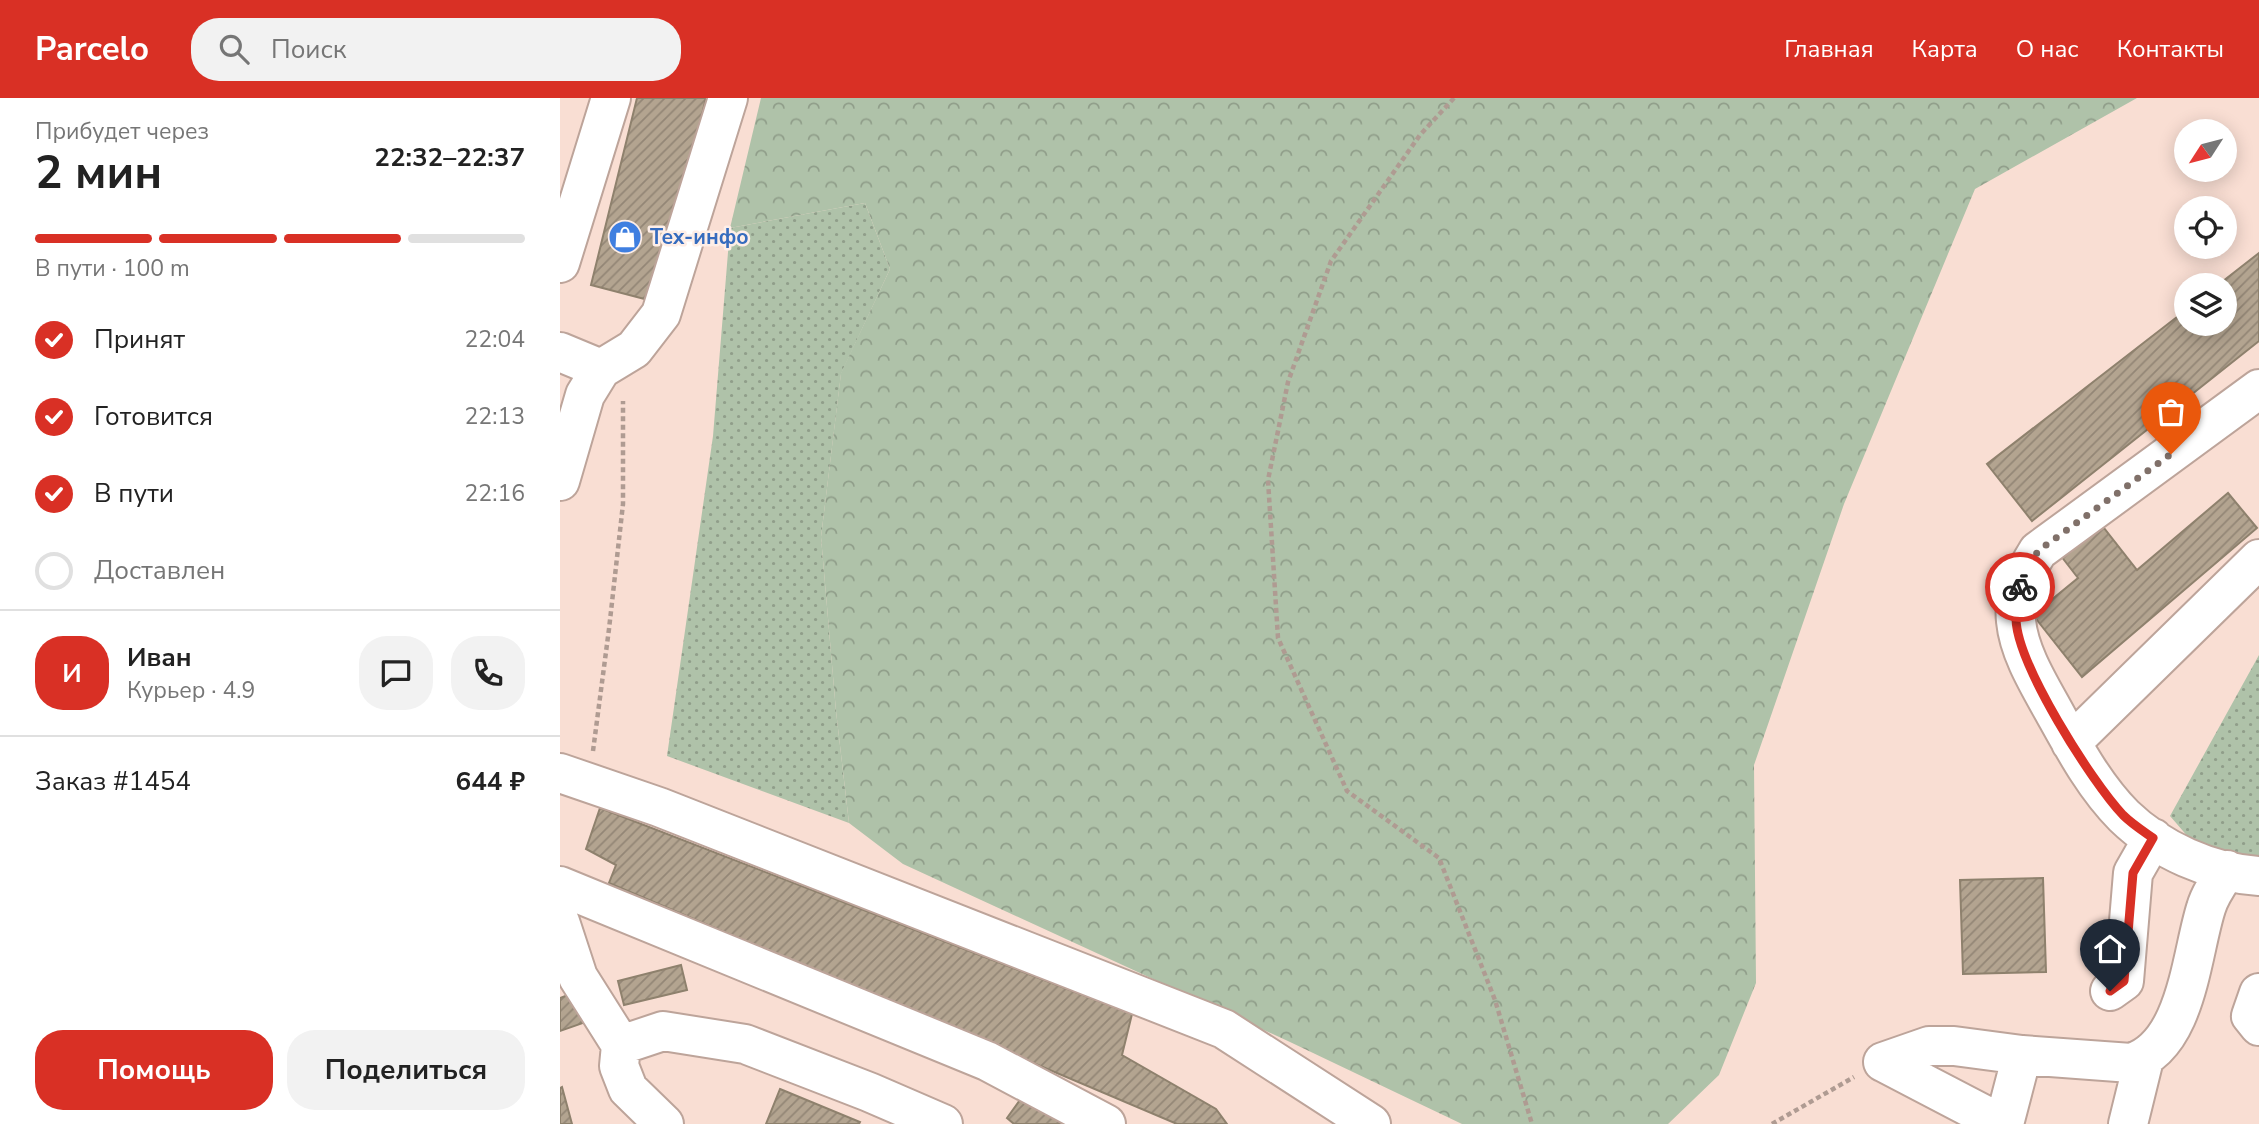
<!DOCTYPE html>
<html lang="ru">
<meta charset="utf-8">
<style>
body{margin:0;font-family:"Nunito Sans",sans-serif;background:#f2f2f2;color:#222;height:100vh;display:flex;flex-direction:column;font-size:26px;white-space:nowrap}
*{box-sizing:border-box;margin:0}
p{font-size:23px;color:#767676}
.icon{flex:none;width:38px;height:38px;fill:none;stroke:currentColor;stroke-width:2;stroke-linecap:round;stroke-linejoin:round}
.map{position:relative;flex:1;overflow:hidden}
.panel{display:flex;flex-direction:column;background:#fff;width:560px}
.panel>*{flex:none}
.needle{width:46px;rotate:234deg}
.fabs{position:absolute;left:1614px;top:21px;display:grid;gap:14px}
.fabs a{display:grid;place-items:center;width:63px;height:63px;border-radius:50%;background:#fff;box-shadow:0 4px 18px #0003;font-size:35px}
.pin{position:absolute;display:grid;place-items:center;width:60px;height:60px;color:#fff;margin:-72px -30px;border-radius:50% 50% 50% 0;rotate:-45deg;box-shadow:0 0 7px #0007}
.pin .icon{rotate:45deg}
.courier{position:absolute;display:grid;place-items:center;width:70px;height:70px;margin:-35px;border:5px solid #d93025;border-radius:50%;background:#fff;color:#222;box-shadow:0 2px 9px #0007}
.head em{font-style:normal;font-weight:700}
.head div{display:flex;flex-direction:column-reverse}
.head{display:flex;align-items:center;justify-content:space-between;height:119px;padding:0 35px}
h1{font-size:46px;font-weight:700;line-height:52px}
.bar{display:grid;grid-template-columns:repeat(4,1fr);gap:10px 7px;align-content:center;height:84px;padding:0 35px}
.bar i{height:9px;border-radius:5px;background:#e0e0e0}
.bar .on{background:#d93025}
.bar p{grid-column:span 4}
.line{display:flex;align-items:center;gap:18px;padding:0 35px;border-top:2px solid #e0e0e0}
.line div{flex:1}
.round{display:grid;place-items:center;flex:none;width:74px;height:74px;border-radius:28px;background:#f2f2f2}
ol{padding:0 35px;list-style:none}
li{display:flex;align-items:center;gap:21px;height:77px}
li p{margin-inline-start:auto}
li .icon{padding:7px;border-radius:50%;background:#d93025;color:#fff;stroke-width:4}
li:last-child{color:#767676}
li i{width:38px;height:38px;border:4px solid #e0e0e0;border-radius:50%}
.action{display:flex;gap:14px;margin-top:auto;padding:14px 35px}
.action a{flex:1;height:80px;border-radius:28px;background:#d93025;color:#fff;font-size:28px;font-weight:700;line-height:80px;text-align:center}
.action a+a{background:#f2f2f2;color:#222}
header{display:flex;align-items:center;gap:42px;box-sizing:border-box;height:98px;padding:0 35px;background:#d93025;color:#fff}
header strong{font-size:33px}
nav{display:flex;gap:38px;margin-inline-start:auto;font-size:24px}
.search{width:490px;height:63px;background:#f2f2f2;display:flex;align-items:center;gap:18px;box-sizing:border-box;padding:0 24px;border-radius:28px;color:#767676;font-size:26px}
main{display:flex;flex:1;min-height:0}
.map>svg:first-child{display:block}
.grass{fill:url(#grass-dots)}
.forest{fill:url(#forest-crowns)}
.building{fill:url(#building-hatch);stroke:#8e816d;stroke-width:2}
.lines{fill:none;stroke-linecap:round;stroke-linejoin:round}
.minor-casing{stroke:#bda49a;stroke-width:42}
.path{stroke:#af9b92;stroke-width:4.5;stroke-dasharray:5 3.5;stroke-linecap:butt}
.minor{stroke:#fff;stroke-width:38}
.done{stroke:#807069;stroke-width:7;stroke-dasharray:0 12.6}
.route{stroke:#d93025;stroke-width:9}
.labels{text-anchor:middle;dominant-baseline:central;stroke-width:5;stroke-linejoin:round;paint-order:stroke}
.shop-label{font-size:21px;font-weight:bold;fill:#366cbe;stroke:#feeee7;text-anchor:start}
</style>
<header>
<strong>Parcelo</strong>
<div class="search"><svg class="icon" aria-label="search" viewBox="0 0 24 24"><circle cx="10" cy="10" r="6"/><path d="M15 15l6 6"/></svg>Поиск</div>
<nav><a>Главная</a><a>Карта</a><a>О нас</a><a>Контакты</a></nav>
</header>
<main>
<section class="panel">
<div class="head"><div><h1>2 мин</h1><p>Прибудет через</p></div><em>22:32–22:37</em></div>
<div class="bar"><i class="on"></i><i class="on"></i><i class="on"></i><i></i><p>В пути · 100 m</p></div>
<ol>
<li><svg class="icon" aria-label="check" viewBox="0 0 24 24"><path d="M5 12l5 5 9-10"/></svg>Принят<p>22:04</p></li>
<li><svg class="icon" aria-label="check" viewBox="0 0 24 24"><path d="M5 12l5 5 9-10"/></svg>Готовится<p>22:13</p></li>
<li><svg class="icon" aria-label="check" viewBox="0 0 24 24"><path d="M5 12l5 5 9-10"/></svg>В пути<p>22:16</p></li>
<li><i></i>Доставлен</li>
</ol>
<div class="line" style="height:126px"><b class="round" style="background:#d93025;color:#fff">И</b><div><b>Иван</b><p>Курьер · 4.9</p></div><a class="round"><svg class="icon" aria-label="chat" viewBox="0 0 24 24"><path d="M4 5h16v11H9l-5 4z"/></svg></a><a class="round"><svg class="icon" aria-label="phone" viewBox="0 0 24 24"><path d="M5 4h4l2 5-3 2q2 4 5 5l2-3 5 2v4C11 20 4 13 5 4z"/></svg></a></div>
<div class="line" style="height:91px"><div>Заказ #1454</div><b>644 ₽</b></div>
<div class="action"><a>Помощь</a><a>Поделиться</a></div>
</section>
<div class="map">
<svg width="1699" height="1026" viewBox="0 0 1699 1026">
<defs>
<pattern id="grass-dots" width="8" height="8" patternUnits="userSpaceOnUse" patternTransform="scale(1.75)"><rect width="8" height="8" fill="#afc2a9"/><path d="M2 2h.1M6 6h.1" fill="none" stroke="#909e8a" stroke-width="1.8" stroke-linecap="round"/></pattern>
<pattern id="forest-crowns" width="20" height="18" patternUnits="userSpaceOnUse" patternTransform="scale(1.75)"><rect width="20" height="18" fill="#afc2a9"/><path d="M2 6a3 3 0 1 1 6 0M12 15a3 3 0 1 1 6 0" fill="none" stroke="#909e8a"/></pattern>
<pattern id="building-hatch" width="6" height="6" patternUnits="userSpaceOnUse" patternTransform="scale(1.75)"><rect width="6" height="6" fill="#b3a490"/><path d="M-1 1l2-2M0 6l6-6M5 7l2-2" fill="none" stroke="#938676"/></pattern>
</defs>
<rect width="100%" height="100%" fill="#f9ded3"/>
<path class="grass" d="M305,105l25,66 -49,105 -20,163 15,174 13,112 -182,-67 46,-320 17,-208z
M1699,557v208l-44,5 -45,-52z"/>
<path class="forest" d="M201,0h1376l-162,91 -131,315 -90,261 2,218 -37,92 -51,49h-206l-172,-82 -387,-178 -54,-41 -13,-112 -15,-174 20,-164 49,-104 -25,-66 -135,25z"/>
<path class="building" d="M77,0h69l-50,204 -65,-17z
M1699,155v88l-227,180 -45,-57 199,-154v14h38v-39h-6z
M1668,395l29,35 -175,149 -49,-62 45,-37 -17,-22 39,-33 37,47z
M40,710l532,206 -10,41 94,54 11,15h-50l-568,-241 7,-18 -30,-16z
M1483,780l3,94 -83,2 -3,-94z
M121,867l6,25 -63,15 -6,-24z
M13,895l10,30 -23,8v-33z
M2,989l10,37h-12v-36z
M220,991l80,33 -1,2h-93z
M465,995l37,31h-48l-7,-6z"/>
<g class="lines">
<defs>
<path id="minor" d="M0,165l51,-165
M0,254l41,17
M1699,291l-221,162c-13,21 -25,44 -22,70 3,31 22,62 37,89 20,36 41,76 71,106 35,34 87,57 135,60
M0,383l25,-86 16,-26 33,-20 27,-35 67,-216
M1511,645l188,-184
M0,675l99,34 565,222 147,95
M0,788l427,175 119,63
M0,824l18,55 43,68 -2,21 9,23 36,35
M1550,893l14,-10 9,-108 20,-35
M1699,895l-8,23 8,10
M61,947l42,-14 82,13 124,48 74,32
M1323,964l46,-16h25l68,9 109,8c56,-17 60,-108 75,-155 4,-14 13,-26 21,-38
M1323,964l119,62
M1444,1026l18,-69
M1568,1026l16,-65"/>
</defs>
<use href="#minor" class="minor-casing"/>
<path class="path" d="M894,0l-34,37 -89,126 -43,121 -20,98 10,158 69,153 92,67 56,142 37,124
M33,653l16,-122 14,-125v-103
M1212,1026l82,-47"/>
<use href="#minor" class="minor"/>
</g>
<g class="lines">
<path class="done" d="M1460,489l6,-16 12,-20 133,-97"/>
<path class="route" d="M1460,489c-3,10 -5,21 -4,32 1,45 75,162 107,196 9,9 20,16 30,23l-20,35 -9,108 -14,10"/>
</g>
<defs>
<symbol id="shop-disc" viewBox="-11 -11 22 22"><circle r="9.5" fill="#3f7fe0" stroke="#feeee7"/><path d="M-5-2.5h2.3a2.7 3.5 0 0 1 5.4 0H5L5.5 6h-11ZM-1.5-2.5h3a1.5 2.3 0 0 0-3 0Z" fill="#fff"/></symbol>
</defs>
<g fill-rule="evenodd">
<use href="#shop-disc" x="46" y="120" width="38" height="38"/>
</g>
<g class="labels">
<g class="shop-label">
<text x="90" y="139">Тех-инфо</text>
</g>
</g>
</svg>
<div class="fabs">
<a><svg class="needle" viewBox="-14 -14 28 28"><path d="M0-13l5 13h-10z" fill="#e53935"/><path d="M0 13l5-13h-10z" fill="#767676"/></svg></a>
<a><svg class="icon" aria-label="locate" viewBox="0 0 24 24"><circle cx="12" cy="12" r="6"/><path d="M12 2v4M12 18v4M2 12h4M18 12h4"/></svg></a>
<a><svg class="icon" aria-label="layers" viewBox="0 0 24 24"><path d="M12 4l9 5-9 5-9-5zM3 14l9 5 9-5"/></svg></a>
</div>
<div class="pin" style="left:1611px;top:356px;background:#ea580c"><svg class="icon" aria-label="bag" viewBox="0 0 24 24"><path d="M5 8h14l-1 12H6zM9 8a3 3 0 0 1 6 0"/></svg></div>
<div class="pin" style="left:1550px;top:893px;background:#1f2937"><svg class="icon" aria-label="home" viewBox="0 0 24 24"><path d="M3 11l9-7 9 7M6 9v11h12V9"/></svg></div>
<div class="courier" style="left:1460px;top:489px"><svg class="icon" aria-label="bike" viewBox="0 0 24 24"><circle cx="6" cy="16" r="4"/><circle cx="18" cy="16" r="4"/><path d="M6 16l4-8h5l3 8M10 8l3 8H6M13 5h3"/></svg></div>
</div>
</main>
